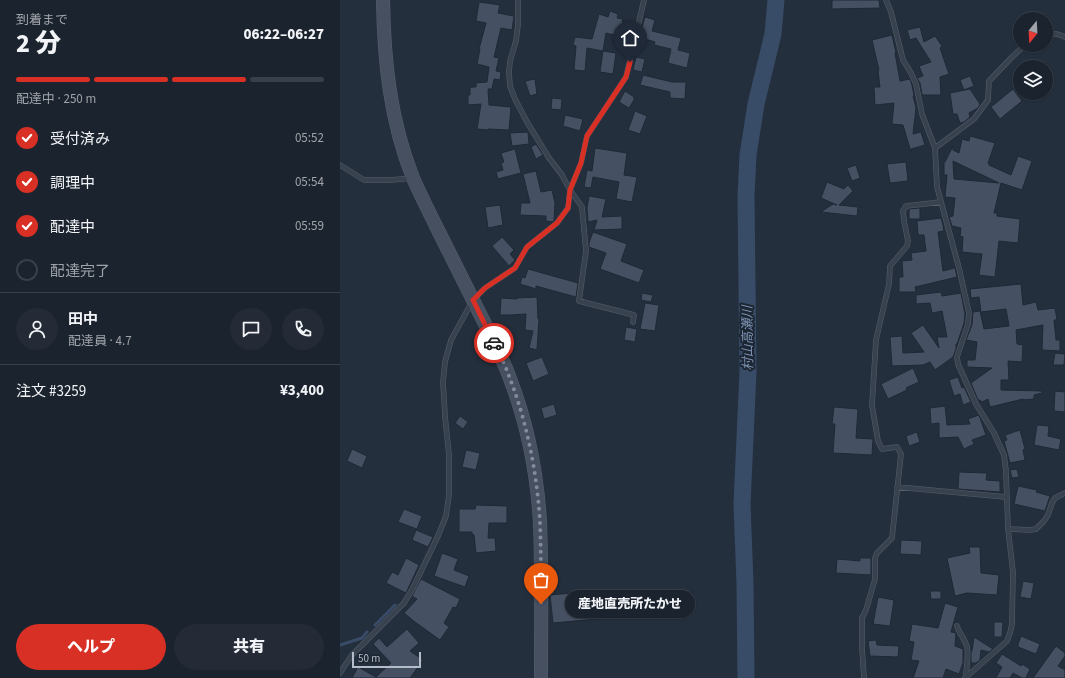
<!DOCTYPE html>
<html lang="ja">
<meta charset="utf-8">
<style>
body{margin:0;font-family:"Source Sans 3","Noto Sans JP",sans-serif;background:#242b36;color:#f1f3f6;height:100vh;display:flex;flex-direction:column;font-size:15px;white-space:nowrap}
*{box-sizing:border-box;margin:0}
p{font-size:13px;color:#a0a4aa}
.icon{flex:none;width:22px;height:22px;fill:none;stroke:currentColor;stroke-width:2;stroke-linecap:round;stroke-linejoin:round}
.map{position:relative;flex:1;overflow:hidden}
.details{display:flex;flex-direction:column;background:#1b232e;width:340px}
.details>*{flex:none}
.needle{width:26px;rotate:198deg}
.buttons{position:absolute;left:673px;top:12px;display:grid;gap:8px}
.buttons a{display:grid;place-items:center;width:40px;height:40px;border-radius:50%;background:#1b232e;box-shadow:0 1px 3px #0004,0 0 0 1px #39404a;font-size:20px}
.scale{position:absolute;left:12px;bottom:10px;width:69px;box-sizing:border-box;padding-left:4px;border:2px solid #b4bcc9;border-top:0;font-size:11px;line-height:14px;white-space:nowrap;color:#b4bcc9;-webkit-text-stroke:3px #1d2633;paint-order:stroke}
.pin{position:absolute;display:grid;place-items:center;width:34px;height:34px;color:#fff;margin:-41px -17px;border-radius:50% 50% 50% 0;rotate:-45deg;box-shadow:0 0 4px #0007}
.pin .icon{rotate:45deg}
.courier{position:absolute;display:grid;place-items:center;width:40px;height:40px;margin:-20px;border:3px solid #d93025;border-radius:50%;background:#fff;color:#222;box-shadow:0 1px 5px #0007}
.bubble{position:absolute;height:28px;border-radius:14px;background:#1b232e;box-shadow:0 1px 3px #0004,0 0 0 1px #39404a;font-size:13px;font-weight:800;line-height:28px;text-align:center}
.headline em{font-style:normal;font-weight:800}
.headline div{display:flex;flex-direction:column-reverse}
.headline{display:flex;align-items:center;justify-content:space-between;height:68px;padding:0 16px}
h1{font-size:26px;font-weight:800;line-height:30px}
.bar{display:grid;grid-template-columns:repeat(4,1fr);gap:6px 4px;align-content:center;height:48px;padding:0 16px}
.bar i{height:5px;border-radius:3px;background:#39404a}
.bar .on{background:#d93025}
.bar p{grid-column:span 4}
.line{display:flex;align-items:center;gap:10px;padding:0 16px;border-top:1px solid #39404a}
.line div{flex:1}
.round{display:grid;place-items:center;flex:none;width:42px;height:42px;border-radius:21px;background:#242b36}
ol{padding:0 16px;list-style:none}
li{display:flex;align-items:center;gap:12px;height:44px}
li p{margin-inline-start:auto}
li .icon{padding:4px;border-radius:50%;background:#d93025;color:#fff;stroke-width:4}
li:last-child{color:#a0a4aa}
li i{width:22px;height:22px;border:2px solid #39404a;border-radius:50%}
.cta{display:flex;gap:8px;margin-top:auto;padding:8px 16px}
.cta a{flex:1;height:46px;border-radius:24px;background:#d93025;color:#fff;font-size:16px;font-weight:800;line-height:46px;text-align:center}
.cta a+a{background:#242b36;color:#f1f3f6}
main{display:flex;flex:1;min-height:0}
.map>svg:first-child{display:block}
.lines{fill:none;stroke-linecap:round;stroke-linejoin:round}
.stream{stroke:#394c67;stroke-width:3}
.river{stroke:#394c67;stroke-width:17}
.building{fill:#455162;stroke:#1f2835;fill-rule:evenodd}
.lane-casing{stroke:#565f6c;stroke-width:5.5}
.secondary-casing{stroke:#565f6c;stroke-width:14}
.lane{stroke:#38414e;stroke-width:4.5}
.secondary{stroke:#465061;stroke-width:13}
.done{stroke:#828b98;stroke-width:4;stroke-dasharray:0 7.2}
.route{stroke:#d93025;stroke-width:5}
.labels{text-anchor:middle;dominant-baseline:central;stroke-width:4;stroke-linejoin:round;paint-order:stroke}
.water-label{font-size:13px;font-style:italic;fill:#7c92b1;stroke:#1d2633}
</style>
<main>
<section class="details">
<div class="headline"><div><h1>2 分</h1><p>到着まで</p></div><em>06:22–06:27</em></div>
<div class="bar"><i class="on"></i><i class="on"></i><i class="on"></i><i></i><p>配達中 · 250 m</p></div>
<ol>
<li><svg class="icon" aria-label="check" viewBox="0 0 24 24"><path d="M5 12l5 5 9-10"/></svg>受付済み<p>05:52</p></li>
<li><svg class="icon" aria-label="check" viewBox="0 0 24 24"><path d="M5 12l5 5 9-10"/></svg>調理中<p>05:54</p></li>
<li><svg class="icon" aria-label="check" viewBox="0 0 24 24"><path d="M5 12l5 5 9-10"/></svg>配達中<p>05:59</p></li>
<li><i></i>配達完了</li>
</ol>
<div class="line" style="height:72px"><a class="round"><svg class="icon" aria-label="person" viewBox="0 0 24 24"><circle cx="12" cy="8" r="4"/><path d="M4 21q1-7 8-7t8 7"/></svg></a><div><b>田中</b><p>配達員 · 4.7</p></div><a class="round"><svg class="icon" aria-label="chat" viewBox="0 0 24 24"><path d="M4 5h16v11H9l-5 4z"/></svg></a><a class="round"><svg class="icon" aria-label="phone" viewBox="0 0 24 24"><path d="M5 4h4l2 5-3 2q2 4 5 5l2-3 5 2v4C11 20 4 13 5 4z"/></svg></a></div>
<div class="line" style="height:52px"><div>注文 #3259</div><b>¥3,400</b></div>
<div class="cta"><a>ヘルプ</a><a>共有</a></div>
</section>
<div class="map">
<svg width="725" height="678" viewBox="0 0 725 678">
<rect width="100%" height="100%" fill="#242f3e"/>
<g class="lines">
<path class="stream" d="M35,625l20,-20
M0,645l22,-7 5,-6"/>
<path class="river" d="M406,678l-1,-95 -3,-79 6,-132 -2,-176 2,-41 8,-51 17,-70 3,-34"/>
</g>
<path class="building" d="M492,0h47l1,8 -48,1z
M139,2l21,3 -2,8 16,3 -2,14 -11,-2 -7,29 5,1 -3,13 5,1 -1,8 -6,-1 -2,10h-4l1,16 22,2 -2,23 -21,-1v1l-11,-1 4,-25 -13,1v-10h2v-8h6v-4l11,-1 2,-15 -12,-3 3,-15h-1l7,-26 -10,-2z
M270,11l8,3 -1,4 6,1 -1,3 12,3 -3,14 -25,-6 -3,18 -16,-3 -2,23 -11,-1 2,-24 -3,-1 2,-8 17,2 7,-25 9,3z
M305,17l10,3 -3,11 29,7 -3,12 12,3 -3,15 -19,-5 3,-14 -17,-4 1,-3 -16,-5z
M580,27l4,15 11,-6 7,10 -2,2 9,26 -9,3 1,18h-19l-2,-12 -3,-5 6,-2 -4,-10 12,-4 -15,-24 -6,2 -3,-10z
M552,35l4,18h-1l5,28 10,-2 2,6 2,11h-1l3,12 -3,26 8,-2 4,13 -14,4v3l-8,-27 -11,-1 2,-21 -19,2 -1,-18h6l-2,-16 1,-1 -7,-30z
M263,51l13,2 -3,21 -13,-2z
M296,57l9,2 -3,13 -9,-2z
M303,75l29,7h14l-1,17 -15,-1v-6l-30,-7z
M630,76l4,10 -10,4 -4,-10z
M195,79l2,15 -7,2 -5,-15z
M630,89l10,15 -2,4 -9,5 1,4 -6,5 -4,1 -3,-9h-4l-3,-21z
M673,89l9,12 -22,18 -9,-12z
M285,91l9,6v3l-5,8 -10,-6z
M212,98l10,1 -1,11 -10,-1z
M295,111l12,5 -7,18 -12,-4z
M225,115l18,4 -3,12 -17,-5z
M188,132l1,12 -17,2 -2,-13z
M630,136l25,7 -7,20h1v2l22,10 7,-19 14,5 -10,29 -21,-7 -7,30h3v3l23,3 -2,24 -19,-2 -4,36 -16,-2 3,-21 -20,-2 1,-15 -3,-1 1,-8 -9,-2 -3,-9 4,-1 2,-18 -10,-1 2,-22h-3v-13h1l8,-16v4l6,3 3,-14 7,2zM613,161l46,22 -45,-4z
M196,144l7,11 -7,4 -5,-12z
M255,148l32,5 -3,22 13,2 -5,25 -16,-3 3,-17 -26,-5 -2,11 -7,-1 3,-17 5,1z
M175,149l6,24 -23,6 -2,-7 7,-2 -2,-7 3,-1 -3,-9z
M566,162l2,19 -18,2 -3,-19z
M516,165l4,13 -8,3 -5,-13z
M196,171l5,21 11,-2 3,13 -1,18 -1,1 -7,-1v-5l-26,-1 1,-12h9l-7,-29z
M487,182l17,7 4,-4 5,6 -14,14 19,2 -1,9 -36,-4 12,-8 4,1 -16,-7z
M249,196l17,3 -4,18 20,-1v13l-28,1 3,-10 -9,2 -1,-14z
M160,205l3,20 -15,3 -3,-21z
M580,208v11h-11v-10z
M601,218l2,7 1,6 -6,1 5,39 12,-3 2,9 -42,10 1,5h-17v-15h4l-1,-16 10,-1 -1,-7 15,-2 -2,-16h-6l-1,-14z
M253,232l34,12 -6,17 23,9 -5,13 -39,-14 6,-16 -17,-6v-4z
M162,237l12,13 -4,4 5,6 -6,6 -17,-20z
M188,269l50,14 -2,14 -40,-11v3l-16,-5 2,-7 3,1z
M681,284l2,21 13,-3 2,8 17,-2 2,12h-3l2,20h4v11l-18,-1 1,-25 -27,5 1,14 6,1 -1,17 -14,-1 1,19h-8v10l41,1v2l-8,2v4l-11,1v-1l-33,8 -2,-8 -6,3 -2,-2h-2l-7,-17 21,-15 -25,-1v-7h8l2,-18 -11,-2 6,-15 1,-13 7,-1 4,18 25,-3 -3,-17 -25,3 -2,-15 -8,1 -1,-9z
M601,292l1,4 19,-3 4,21 -1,9 -7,21h-1v5l-3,8 -18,13 -5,-8 -7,3 -31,1 -2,-29 12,-1 1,17 21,-1 -13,-19 12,-8 16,23 -2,-11h10l-5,-26 -10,2 -2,-10 -14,1v-9z
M302,293l11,2 -2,7 -10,-2z
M197,297l1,22h1l-2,31 -8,-2 4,-17 -8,-1 1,-16 -16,1h-10l1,-17 16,1v-1z
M305,303l14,2 -4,26 -15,-2z
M286,327l11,2 -2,13 -11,-2z
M715,353l10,1 -1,11h-11z
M202,357l7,17 -16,7 -7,-18z
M573,368l6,14 -13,6 1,2 -19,9 -7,-15z
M618,377l4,11 2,-1 7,15 -8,3 -3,-11 -6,2 -5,-16z
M715,391l10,1v20l-11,-1z
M214,404l3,11 -13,4 -3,-11z
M605,406l2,19 23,-1 -2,-5 11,-4 7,20 -14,5 2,4 -10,5 -6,-12 -19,1v-15l-8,1 -1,-16z
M494,407l24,2 -2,29 17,1 -1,16 -39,-2 2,-29h-3z
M120,416l8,6 -5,7 -8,-6z
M697,425l12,1 -1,10 13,3 -2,11 -25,-5z
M680,430l5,19 -2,1 2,10 -15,3 -6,-22 3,-1 -2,-5z
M577,432l3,10 -11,4 -3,-10z
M12,449l15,7 -5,12 -15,-7z
M126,450l14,3 -4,17 -14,-3z
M677,469l2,8 -7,1 -2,-8z
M619,472l28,1 -1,7 14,1v11l-42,-3z
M678,486l19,4 -1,2 14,4 -5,15 -31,-7z
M136,505l31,1v17h-18l-1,15h7l1,13 -20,2 -2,-18 -2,-1v-2h-13v-23h16z
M64,509l18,7 -5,13 -19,-7z
M76,530l17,7 -5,10 -16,-7z
M561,540l21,1 -1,14 -21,-1z
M629,547h11l1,26 18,2 -2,20 -30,-2 -12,3 -8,-38 23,-5z
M102,553l16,6 -4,11 15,6 -4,11 -31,-11z
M66,558l13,7 -13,28 -20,-10 6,-11 6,3z
M520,558h11v17l-35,-2 1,-14 23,2z
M81,579l39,20 -4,9 -3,-1 -9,16 5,4 -9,13 -25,-18 -11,-9 13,-14 -5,-3z
M683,581l11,2 -3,16 -11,-2z
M254,591l3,28 -44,4 -3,-28z
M590,591h11v8h-10z
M538,597l16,3 -4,26 -17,-2z
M605,603l13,4 -7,25 5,1 -1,13 8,3v14l-4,11 -13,-5 -3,9h-30l6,-17 -8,-1 3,-18 -5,-1 3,-17 26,4z
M654,622h9l-1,15h-8z
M67,629l12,14 -9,8 13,9 -13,18h-58l6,-11 18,10 15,-14 -18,-19 6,-6 8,9z
M681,636l19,8 -4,10 -18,-7v-3z
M634,637l19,12 -4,3 -8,-2 -1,10 -4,3h-5v-12h1z
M536,640l1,5 22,1 -1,11 -28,-1 -2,-15z
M716,646l9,7v3l-7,10 7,4v8h-32z
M662,654l19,12 1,-2 8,5 -4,9h-4l-9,-5 -3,5h-14l6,-11 -6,-4z"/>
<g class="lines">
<defs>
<path id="lane" d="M178,0v25l-2,16 -6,20 -1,11 1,14 5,13 12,23 22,36 13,17 8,15 12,17 4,44 -7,50 55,14 -1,7
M546,0l5,12 12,48 8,13 5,11 6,30 13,34 2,39 22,81 10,45 -1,11 -11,33 1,7 18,40 18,29 10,22 2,16 2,58 5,43 -1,52 -2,9 -3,8 -42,37
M706,34h11l8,3
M595,148l39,-29 14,-19 1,-19 24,-25 12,-11
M0,165l24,15h27l21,-2
M557,487l109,10
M668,529l22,1 6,-1 8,-8 4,-6 4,-12 3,-5 10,-5
M617,626c2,7 8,13 10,21 2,9 -1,21 -1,30
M0,673l12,-18 52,-52 9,-15 25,-52 8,-20 3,-21v-40l-4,-39 -2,-34 2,-20 6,-22 22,-40 12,-12 30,-20 12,-21 30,-24 11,-15 2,-18 11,-27 6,-27 39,-59 18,-77
M524,678l-2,-30v-30l4,-8 9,-31v-21l2,-5 15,-15 9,-84 -4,-7 -15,2 -4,-8 -6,-36 4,-65 13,-56 1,-18 17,-20 1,-5 -4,-20 -1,-10 3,-5 35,-4"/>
<path id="secondary" d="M43,0c1,61 7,120 30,178 8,18 17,36 26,54 17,34 34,68 51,102 6,14 14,28 19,42 18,46 28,97 31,146 2,52 1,104 1,156"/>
</defs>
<use href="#lane" class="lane-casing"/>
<use href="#secondary" class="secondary-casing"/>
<use href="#lane" class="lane"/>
<use href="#secondary" class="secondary"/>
</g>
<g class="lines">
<path class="done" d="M154,343c5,11 11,21 15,33 18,46 28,97 31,146 1,27 1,55 1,82"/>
<path class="route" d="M154,343l-21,-43 12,-12 30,-20 12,-21 30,-24 11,-15 2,-18 11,-27 6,-27 39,-59 4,-15"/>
</g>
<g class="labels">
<g class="water-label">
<text transform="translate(408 338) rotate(-91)">村山高瀬川</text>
</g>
</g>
</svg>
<div class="buttons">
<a><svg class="needle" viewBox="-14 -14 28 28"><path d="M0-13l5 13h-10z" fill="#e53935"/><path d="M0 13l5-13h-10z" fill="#a0a4aa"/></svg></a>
<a><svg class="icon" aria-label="layers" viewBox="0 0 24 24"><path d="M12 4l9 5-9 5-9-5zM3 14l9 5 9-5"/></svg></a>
</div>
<div class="scale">50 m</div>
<div class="pin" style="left:201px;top:604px;background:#ea580c"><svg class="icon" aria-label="bag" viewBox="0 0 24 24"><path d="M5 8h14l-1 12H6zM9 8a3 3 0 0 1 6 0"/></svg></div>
<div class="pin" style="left:290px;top:62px;background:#1f2937"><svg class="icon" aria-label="home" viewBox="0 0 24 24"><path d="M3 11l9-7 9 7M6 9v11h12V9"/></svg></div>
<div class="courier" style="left:154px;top:343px"><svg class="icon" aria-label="car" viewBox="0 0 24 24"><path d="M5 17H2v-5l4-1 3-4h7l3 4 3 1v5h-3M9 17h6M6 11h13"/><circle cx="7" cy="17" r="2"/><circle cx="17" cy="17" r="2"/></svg></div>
<div class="bubble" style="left:225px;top:590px;width:130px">産地直売所たかせ</div>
</div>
</main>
